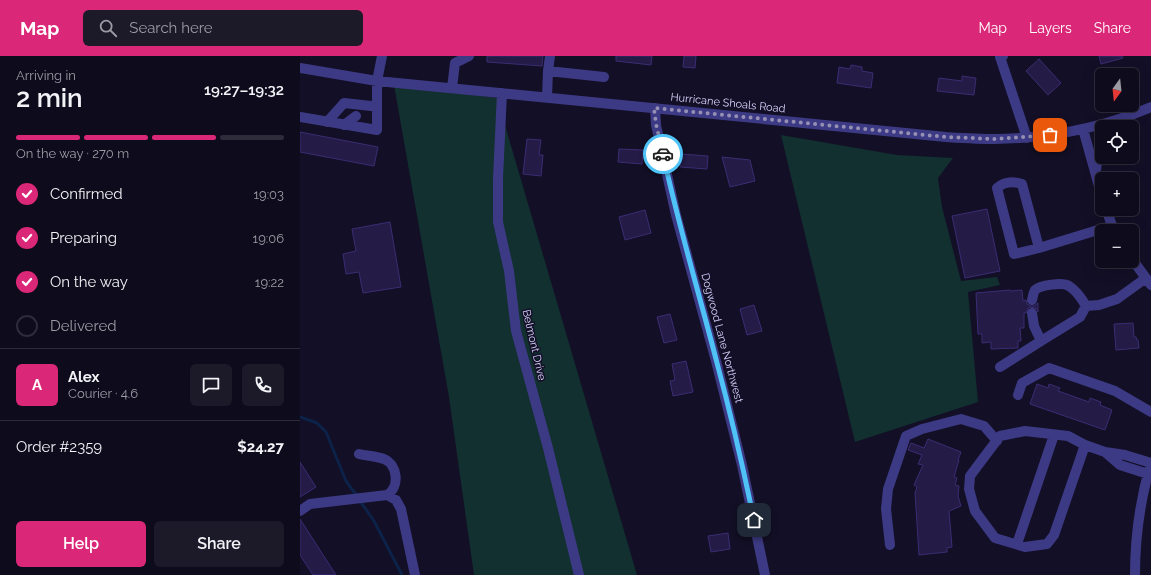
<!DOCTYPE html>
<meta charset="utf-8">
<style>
body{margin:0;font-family:Raleway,sans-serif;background:#1c1929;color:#f1f3f6;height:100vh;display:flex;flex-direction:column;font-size:15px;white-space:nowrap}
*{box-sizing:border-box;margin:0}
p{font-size:13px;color:#9b9ba3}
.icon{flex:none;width:22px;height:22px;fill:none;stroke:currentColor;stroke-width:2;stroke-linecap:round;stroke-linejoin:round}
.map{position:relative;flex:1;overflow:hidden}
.sheet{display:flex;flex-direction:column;background:#0e0b1c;width:300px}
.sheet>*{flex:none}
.needle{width:26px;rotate:195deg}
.controls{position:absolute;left:795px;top:12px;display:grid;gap:8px}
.controls a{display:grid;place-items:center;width:44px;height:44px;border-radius:6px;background:#0e0b1c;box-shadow:0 4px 16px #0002,0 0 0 1px #2e2b3b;font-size:20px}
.pin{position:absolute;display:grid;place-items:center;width:34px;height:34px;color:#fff;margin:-17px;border-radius:8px;box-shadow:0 2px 6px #0006}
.courier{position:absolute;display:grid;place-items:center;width:40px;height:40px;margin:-20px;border:3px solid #4fc3f7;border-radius:50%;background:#fff;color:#222;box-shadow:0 1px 5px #0007}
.summary em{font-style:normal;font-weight:600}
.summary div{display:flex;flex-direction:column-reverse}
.summary{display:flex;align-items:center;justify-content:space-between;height:68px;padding:0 16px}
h1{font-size:26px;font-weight:600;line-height:30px}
.bar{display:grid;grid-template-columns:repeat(4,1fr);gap:6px 4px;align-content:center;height:48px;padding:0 16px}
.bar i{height:5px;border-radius:3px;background:#2e2b3b}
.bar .selected{background:#db2777}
.bar p{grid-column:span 4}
.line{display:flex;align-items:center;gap:10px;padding:0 16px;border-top:1px solid #2e2b3b}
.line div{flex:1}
.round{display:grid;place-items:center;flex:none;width:42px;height:42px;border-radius:6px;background:#1c1929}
ol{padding:0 16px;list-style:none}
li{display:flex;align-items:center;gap:12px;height:44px}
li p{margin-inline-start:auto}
li .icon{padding:4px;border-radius:50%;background:#db2777;color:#fff;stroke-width:4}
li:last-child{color:#9b9ba3}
li i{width:22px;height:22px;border:2px solid #2e2b3b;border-radius:50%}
.button{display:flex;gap:8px;margin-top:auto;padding:8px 16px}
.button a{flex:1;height:46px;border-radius:6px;background:#db2777;color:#fff;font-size:16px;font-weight:600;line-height:46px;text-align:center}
.button a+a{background:#1c1929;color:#f1f3f6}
header{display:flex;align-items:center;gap:24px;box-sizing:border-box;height:56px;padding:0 20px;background:#db2777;color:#fff}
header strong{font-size:19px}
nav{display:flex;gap:22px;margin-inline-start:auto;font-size:14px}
.search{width:280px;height:36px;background:#1c1929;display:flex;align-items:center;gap:10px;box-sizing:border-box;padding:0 14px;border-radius:6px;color:#9b9ba3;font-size:15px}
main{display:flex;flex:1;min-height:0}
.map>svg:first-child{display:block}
.green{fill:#12302f}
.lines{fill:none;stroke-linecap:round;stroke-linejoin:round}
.stream{stroke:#0c2248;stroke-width:3}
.building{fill:#241b47;stroke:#3b2d73}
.minor{stroke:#3d3a85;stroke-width:10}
.done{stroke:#948fb3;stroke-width:4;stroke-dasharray:0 7.2}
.route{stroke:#4fc3f7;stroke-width:5}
.labels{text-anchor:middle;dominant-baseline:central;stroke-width:3;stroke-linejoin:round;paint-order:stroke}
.street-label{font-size:11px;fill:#d9d4ff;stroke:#130f26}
</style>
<header>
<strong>Map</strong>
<div class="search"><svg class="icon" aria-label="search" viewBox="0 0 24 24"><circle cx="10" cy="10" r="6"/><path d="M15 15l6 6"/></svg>Search here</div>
<nav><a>Map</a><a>Layers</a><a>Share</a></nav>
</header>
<main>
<section class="sheet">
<div class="summary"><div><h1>2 min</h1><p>Arriving in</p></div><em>19:27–19:32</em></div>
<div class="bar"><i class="selected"></i><i class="selected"></i><i class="selected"></i><i></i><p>On the way · 270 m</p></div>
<ol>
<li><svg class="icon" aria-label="check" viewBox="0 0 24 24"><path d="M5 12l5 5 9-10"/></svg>Confirmed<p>19:03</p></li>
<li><svg class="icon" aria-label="check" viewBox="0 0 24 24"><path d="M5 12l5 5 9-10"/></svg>Preparing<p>19:06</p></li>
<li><svg class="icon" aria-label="check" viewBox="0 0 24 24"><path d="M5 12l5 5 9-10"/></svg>On the way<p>19:22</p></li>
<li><i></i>Delivered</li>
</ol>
<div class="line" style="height:72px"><b class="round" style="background:#db2777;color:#fff">A</b><div><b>Alex</b><p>Courier · 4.6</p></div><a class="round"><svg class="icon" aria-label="chat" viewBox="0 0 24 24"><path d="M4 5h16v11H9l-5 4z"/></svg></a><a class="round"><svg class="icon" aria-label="phone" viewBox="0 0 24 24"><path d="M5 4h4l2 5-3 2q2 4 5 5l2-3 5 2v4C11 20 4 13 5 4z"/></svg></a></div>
<div class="line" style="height:52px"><div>Order #2359</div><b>$24.27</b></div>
<div class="button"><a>Help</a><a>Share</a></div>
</section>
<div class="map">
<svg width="851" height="519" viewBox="0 0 851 519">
<rect width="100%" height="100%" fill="#130f26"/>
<path class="green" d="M94,29l103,13 140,477h-163l-25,-178z
M481,79l116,20 56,3 -15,20 4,29 19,74 36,-4 3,8 -32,7 10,110 -123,40z"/>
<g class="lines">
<path class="stream" d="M0,361l17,6 9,9 20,49 11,15
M60,445l14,20 28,54"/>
</g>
<path class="building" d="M187,0h56l-1,10 -55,-4z
M316,0h36l-1,9 -35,-4z
M384,0h12l-1,12 -12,-1z
M799,0h23l1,2 -22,6z
M739,3l22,24 -13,12 -22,-24z
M551,9l11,2v4l11,2 -2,15 -34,-5 2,-16 11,2z
M662,20l14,2 -2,17 -37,-4 2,-13 23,3z
M0,76l78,15 -4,19 -74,-14z
M227,83l14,1 -2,15h4l-2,21 -18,-2z
M319,93l24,1 -1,14 -24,-2z
M381,98l27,2 -1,13 -27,-2z
M422,101l28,3 5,21 -25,6z
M687,153l13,62 -35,7 -13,-62z
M345,154l6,23 -26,7 -6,-23z
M90,166l11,65 -38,6 -4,-21 -13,2 -3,-20 13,-3 -4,-22z
M710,234v1l12,-1 1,11 3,-1 1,4 4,2h3l4,-3v9l-1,-3 -6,-2 -3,1 -2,5h-2v15h-4l1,13h-3v7l-27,1v-7l-9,1v-9h-4l-2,-41z
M454,249l8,26 -15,4 -7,-26z
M370,258l7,26 -13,3 -7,-26z
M833,267l1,14h2l1,3h1l1,8 -23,2 -2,-26z
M386,305l7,31 -20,4 -3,-15 5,-1 -3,-16z
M737,328l11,4 1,-4 11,4 -2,3 31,11 1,-4 11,4 -1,3 12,5 -7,20 -75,-26z
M628,383l33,13 -3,8h1l-5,17 3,1 -2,7 4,1 -1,10 3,10 -12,5 3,36 -5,1v4l-28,3 -4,-62 2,-6 -3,-2 9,-20 -5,-1 4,-9 -14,-5 3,-7 13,5z
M0,406l16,25 -16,10z
M0,463l36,56h-23l-13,-20z
M428,477l2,16 -19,3 -3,-16z"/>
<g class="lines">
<path class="minor" d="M703,0l-3,1 27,81
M0,12l77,13 569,56c17,1 33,2 49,2 54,-1 107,-11 156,-32
M248,15l2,-15
M152,32l3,-25 14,-7
M202,37l-4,85v44l11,49 7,60 32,117 31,127
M247,41l1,-26 56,6
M355,52l1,17 20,90 40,146 26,104 23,110
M0,61l77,13v-49l5,-25
M27,66l17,-19 27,3
M44,69l12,-9
M783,73l19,68
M796,114l3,-20 3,-10
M806,153l8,22
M739,192l-17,-64c-9,-3 -17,-3 -25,4l17,66 25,-6 72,-22
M832,203l19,26
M732,244c1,-3 1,-7 3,-10 5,-5 28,-8 34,-4 8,5 13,13 17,20l13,-1 18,-6 29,-21
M732,257l2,13 7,15 39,-24 6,-11
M700,311l41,-26
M718,339l4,-12 27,-15 66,23 36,21
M785,389l-31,90 -7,9 -22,3 -30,-9 -20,-27 -6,-22 1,-13 30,-40 25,-5 43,5 17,9 20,7 20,3 26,8c-11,37 -16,74 -16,112
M805,396l15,13 28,9
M87,439l9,5 5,9 14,66
M0,455l10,-7 77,-9c13,-8 11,-30 -3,-36 -8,-3 -17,-3 -25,-5
M717,488l37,-109
M590,489l-4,-36 2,-20 18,-53 16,-7 39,-10 23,7 13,15"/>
</g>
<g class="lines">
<path class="done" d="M363,98l-7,-30 -2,-16 292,29 48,2 56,-4"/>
<path class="route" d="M363,98c15,70 36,139 54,209 14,52 26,104 37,157"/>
</g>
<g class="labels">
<g class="street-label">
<text transform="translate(428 47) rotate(6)">Hurricane Shoals Road</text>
<text transform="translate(422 282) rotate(75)">Dogwood Lane Northwest</text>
<text transform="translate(234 289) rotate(77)">Belmont Drive</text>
</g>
</g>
</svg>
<div class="controls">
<a><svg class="needle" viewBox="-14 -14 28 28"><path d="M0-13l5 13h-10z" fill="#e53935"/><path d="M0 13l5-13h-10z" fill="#9b9ba3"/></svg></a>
<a><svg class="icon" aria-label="locate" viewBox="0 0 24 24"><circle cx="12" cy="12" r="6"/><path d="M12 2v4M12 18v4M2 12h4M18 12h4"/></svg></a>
<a>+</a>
<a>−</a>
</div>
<div class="pin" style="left:750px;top:79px;background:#ea580c"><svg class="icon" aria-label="bag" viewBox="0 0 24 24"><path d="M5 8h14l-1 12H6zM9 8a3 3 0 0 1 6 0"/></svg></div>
<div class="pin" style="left:454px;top:464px;background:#1f2937"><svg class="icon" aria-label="home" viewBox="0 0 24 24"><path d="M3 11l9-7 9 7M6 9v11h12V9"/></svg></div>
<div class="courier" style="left:363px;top:98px"><svg class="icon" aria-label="car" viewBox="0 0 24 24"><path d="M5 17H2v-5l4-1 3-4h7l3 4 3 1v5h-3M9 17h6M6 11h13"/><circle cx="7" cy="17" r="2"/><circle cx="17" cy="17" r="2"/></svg></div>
</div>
</main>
